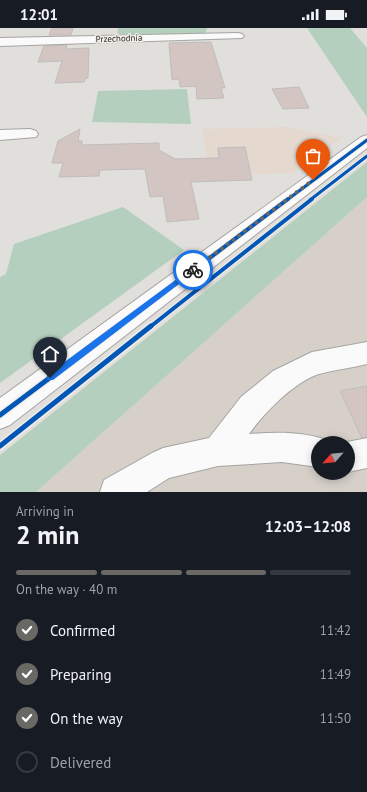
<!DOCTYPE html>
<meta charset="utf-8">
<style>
body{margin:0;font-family:"PT Sans",sans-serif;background:#20242c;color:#f1f3f6;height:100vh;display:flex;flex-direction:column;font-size:15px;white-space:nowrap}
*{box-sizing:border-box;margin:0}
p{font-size:13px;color:#9ea1a6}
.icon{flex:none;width:22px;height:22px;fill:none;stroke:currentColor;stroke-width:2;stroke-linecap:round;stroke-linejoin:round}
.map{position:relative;height:464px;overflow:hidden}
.sheet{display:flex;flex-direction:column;background:#171b24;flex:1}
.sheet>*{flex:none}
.needle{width:26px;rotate:243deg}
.fabs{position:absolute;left:311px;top:408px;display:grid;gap:8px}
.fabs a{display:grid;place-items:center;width:44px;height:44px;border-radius:50%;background:#171b24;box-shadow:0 2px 10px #0003;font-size:20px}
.pin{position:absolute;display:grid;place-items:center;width:34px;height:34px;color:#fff;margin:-41px -17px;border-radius:50% 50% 50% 0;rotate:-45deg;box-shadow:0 0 4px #0007}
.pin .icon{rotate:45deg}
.courier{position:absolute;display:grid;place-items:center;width:40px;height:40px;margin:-20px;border:3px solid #1a73e8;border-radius:50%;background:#fff;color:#222;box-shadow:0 1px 5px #0007}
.headline em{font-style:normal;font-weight:800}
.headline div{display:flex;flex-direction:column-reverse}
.headline{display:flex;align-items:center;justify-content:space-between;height:68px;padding:0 16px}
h1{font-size:26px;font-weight:800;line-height:30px}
.bar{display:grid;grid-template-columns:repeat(4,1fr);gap:6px 4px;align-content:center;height:48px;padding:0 16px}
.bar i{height:5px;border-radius:3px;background:#363941}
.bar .selected{background:#696865}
.bar p{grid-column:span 4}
ol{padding:0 16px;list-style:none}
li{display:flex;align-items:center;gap:12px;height:44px}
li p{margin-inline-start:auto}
li .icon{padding:4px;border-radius:50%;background:#696865;color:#fff;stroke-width:4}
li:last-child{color:#9ea1a6}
li i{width:22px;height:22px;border:2px solid #363941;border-radius:50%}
.status{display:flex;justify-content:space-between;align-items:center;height:28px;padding:0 20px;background:#171b24;direction:ltr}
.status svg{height:11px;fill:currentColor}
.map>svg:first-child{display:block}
.commercial{fill:#e4d8cf}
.built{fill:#d6d0c9;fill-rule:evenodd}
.green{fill:#b4cfbe}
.building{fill:#d3c6c2;stroke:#bfbdbb}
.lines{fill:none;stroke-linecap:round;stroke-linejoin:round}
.minor-casing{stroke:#a6a4a2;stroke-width:2}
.minor{fill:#fafafa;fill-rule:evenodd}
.cycleway-far2-casing{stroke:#f2ede7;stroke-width:5}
.cycleway-far1-casing{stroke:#f2ede7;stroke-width:6}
.cycleway-casing{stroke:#f2ede7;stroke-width:8}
.cycleway-far2{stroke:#0057b8;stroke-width:3}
.cycleway-far1{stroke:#0057b8;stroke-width:4}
.cycleway{stroke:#0057b8;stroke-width:5}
.route{fill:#1a73e8}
.done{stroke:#696865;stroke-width:4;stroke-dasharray:0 7.2}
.labels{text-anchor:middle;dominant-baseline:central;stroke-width:3;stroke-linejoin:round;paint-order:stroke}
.far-street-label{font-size:9px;fill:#292825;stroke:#f2ede7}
</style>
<div class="status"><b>12:01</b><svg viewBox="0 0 49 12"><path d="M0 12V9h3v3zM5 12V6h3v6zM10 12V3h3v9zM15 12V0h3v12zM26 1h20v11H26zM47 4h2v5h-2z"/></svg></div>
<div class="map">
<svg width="367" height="464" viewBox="0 0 367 464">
<rect width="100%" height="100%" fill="#e1dfdc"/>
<path class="commercial" d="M288,99l54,11 -49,35 -84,2 -7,-46z"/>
<path class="built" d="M367,169v295h-331zM318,415h30v30h-30z"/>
<path class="green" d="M118,0h89v1l-2,5 -78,2v-2h-10z
M307,0h43l17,20v69z
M187,61l4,35 -99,-2 6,-31z
M367,134v35l-331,295h-36v-37z
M123,179l61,43 -184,133v-106l6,-3 8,-30z"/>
<path class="building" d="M52,0h21l-2,7h-22z
M211,14l14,46h-4l3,10 -27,1 -1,-13 -16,1 -1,-8 -7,1 -3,-37z
M67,17l-1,4 23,-1 -1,30 -3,1 -1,3 -29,1 7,-22 -24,1 6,-16z
M299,59l10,21 -26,1 -11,-20z
M80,101l-2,12h4v4l77,-2v7l16,9 44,-1 -1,-10 27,-1 7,33 -61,2 8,37 -32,3 -4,-26 -13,1 -5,-28 -45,1 -1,6 -40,1 4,-14h-11l6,-22z
M367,358v51l-5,1 -22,-47z"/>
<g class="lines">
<defs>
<path id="minor" d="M238,5l4,1 2,2 -2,2 -242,8v-8z
M30,101l6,2 2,3 -2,3 -36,3v-10z
M367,107v13l-357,277 -10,4v-31l361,-261z
M367,314v22c-16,4 -33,6 -48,10 -25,8 -55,39 -70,60 27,-2 54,-3 80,7l1,2h-12v24l-36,-5 -64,4 -49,12 -22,14h-47l4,-12 48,-27 11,-5 46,-10 32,-41 32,-26 39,-19z
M367,410v30l-19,4v-29h-6z"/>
</defs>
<use href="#minor" class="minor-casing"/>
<use href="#minor" class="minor"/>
<defs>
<path id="cycleway-far2" d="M287,172l80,-60
M310,172l57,-44"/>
<path id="cycleway-far1" d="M118,299l170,-128
M150,299l162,-128"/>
<path id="cycleway" d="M0,387l119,-89
M0,418l151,-120"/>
</defs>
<use href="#cycleway-far2" class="cycleway-far2-casing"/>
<use href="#cycleway-far1" class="cycleway-far1-casing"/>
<use href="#cycleway" class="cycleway-casing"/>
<use href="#cycleway-far2" class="cycleway-far2"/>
<use href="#cycleway-far1" class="cycleway-far1"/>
<use href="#cycleway" class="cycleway"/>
</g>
<path class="route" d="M193,239l4,3 -1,1 -143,109h-6v-5z"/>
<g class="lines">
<path class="done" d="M193,242l120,-90"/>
</g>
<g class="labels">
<g class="far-street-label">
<text transform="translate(119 10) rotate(-2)">Przechodnia</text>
</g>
</g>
</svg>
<div class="fabs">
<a><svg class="needle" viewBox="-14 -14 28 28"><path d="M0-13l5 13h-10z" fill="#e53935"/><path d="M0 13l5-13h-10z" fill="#9ea1a6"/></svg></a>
</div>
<div class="pin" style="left:313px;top:152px;background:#ea580c"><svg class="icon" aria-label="bag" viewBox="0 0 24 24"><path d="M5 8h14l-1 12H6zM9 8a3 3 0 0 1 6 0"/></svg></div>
<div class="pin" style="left:50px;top:350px;background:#1f2937"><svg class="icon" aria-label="home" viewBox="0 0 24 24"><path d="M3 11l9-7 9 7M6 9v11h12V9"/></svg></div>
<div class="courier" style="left:193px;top:242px"><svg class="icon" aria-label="bike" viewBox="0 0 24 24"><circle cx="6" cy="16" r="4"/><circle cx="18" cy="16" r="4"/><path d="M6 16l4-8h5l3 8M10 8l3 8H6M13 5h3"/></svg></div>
</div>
<section class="sheet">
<div class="headline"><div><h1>2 min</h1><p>Arriving in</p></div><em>12:03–12:08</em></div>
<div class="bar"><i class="selected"></i><i class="selected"></i><i class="selected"></i><i></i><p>On the way · 40 m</p></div>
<ol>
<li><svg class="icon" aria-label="check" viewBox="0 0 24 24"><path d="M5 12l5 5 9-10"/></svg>Confirmed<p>11:42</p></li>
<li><svg class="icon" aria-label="check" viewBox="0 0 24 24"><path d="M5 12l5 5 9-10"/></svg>Preparing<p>11:49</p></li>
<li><svg class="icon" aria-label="check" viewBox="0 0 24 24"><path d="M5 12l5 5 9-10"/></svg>On the way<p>11:50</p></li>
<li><i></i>Delivered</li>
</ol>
</section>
